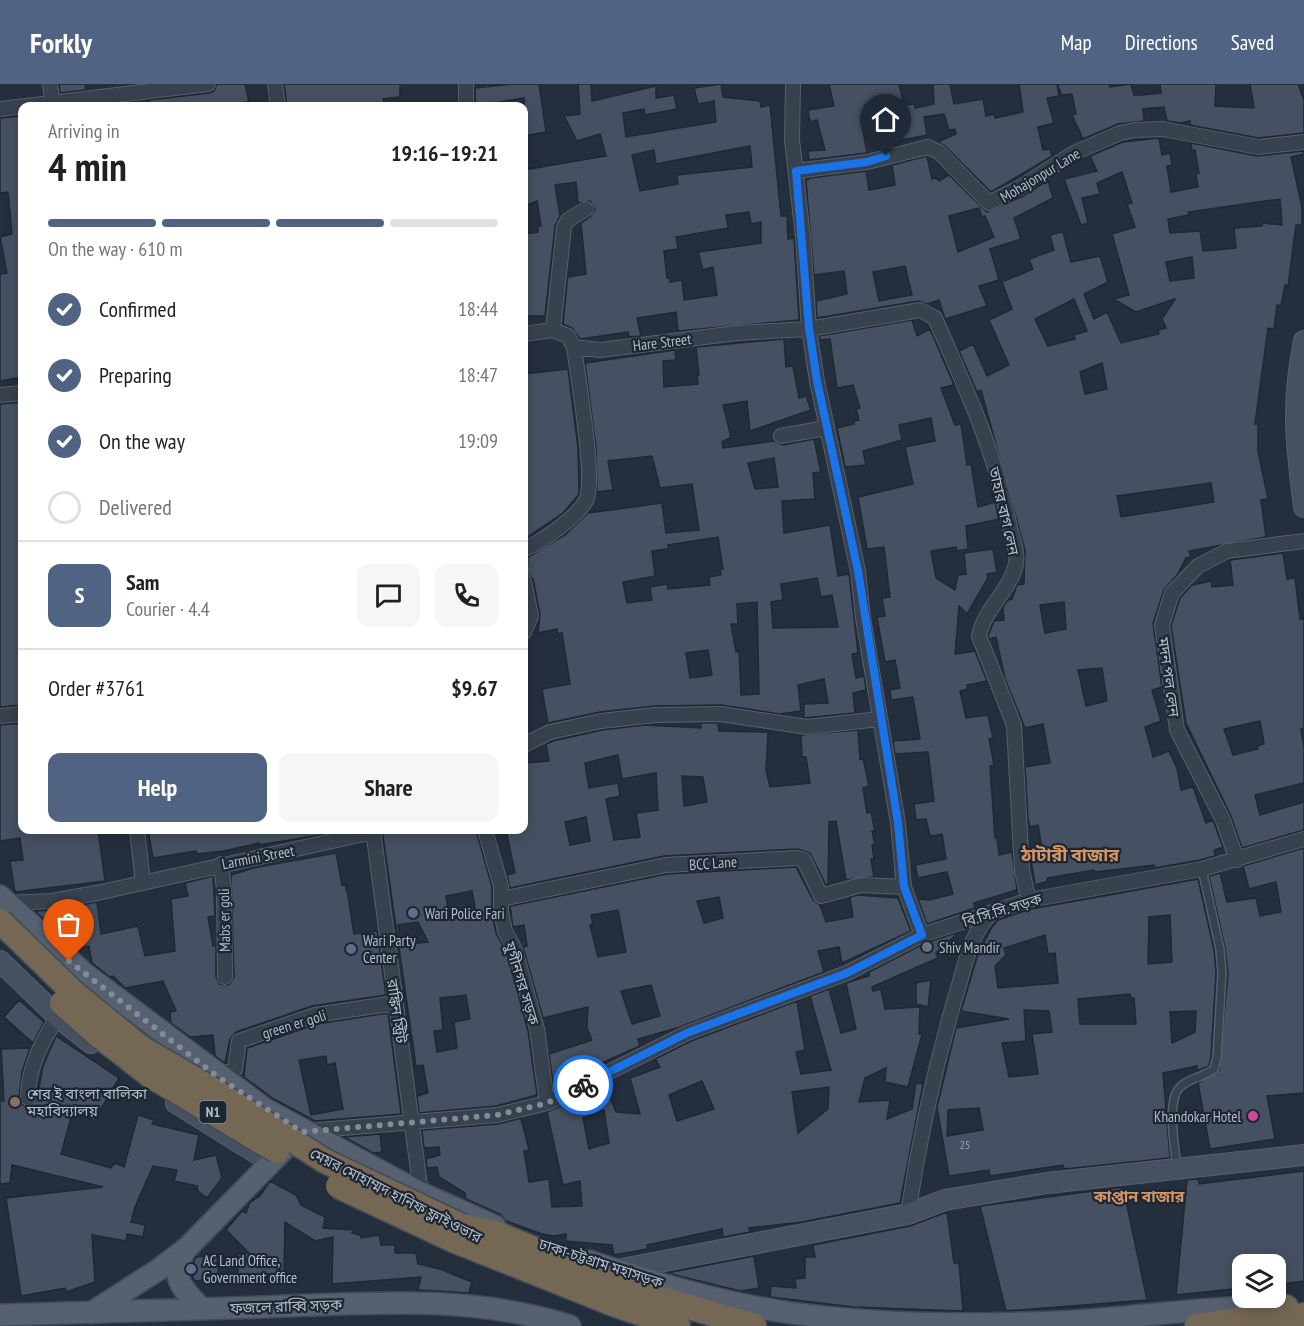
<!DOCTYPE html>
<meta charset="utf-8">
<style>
body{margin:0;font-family:"PT Sans Narrow","Noto Sans Bengali",sans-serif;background:#f6f6f6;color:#202124;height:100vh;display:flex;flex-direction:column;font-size:22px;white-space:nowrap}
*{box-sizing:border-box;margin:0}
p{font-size:20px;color:#757577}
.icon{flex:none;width:33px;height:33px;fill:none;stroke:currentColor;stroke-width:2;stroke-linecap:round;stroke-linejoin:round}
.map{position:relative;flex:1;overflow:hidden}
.panel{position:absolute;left:18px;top:18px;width:510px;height:732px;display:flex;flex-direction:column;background:#fff;border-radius:12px;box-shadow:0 3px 15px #0003}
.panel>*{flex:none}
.controls{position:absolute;left:1232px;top:1170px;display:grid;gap:12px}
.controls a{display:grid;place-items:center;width:54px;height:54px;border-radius:12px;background:#fff;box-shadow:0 3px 15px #0003;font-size:30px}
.pin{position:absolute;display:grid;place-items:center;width:51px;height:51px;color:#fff;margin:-62px -26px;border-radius:50% 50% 50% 0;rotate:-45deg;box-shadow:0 0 6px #0007}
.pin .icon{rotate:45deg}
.courier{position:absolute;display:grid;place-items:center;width:60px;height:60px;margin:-30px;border:4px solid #1a73e8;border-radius:50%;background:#fff;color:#222;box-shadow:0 2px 8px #0007}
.headline em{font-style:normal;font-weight:800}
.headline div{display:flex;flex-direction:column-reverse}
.headline{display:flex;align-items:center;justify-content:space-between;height:102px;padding:0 30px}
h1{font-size:39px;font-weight:800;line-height:45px}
.bar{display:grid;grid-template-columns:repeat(4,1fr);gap:9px 6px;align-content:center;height:72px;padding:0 30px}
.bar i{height:8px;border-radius:4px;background:#e0e0e0}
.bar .active{background:#506383}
.bar p{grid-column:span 4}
.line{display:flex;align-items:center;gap:15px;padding:0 30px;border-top:2px solid #e0e0e0}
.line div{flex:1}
.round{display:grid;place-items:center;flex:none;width:63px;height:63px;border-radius:12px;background:#f6f6f6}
ol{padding:0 30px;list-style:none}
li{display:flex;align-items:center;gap:18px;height:66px}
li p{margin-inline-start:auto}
li .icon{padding:6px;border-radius:50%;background:#506383;color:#fff;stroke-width:4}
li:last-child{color:#757577}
li i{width:33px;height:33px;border:3px solid #e0e0e0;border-radius:50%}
.primary-button{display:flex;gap:12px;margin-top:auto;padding:12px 30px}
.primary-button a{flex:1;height:69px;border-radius:12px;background:#506383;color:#fff;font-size:24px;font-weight:800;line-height:69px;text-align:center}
.primary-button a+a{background:#f6f6f6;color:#202124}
header{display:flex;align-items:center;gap:36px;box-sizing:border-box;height:84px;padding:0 30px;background:#506383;color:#fff}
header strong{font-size:28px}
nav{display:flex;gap:33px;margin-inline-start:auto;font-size:21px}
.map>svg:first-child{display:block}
.building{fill:#455162;stroke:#1f2835;stroke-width:1.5;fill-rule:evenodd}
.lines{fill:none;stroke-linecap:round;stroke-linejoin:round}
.lane-casing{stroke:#565f6c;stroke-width:10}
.street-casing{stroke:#565f6c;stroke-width:16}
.secondary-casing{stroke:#565f6c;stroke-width:22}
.primary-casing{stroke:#414a57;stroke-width:24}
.highway-casing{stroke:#434c59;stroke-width:27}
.lane{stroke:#38414e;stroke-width:7}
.street{stroke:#38414e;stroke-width:14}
.secondary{stroke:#465061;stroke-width:20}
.primary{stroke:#56606e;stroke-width:21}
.highway{stroke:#746855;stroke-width:24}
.highway-bridge-casing{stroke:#434c59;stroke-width:27;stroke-linecap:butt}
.highway-bridge{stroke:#746855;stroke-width:24}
.done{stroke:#828b98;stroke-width:6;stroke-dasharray:0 10.8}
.route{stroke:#1a73e8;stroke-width:8}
.service-dot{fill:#5c6f8a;stroke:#1d2633;stroke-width:2}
.worship-dot{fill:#6b7280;stroke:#1d2633;stroke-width:2}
.education-dot{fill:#8d6e63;stroke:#1d2633;stroke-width:2}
.hotel-dot{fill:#d1479c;stroke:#1d2633;stroke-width:2}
.labels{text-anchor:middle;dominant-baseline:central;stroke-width:4.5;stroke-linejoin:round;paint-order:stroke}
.number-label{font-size:12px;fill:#98a1af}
.shield{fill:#1d2633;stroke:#878f9c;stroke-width:1.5}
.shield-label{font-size:14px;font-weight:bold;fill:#b4bcc9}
.street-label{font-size:15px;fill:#b4bcc9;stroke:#1d2633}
.poi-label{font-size:15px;fill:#b4bcc9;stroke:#1d2633;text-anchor:start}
.neighbourhood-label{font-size:16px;font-weight:bold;fill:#d59563;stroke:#1d2633}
.quarter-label{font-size:18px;font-weight:bold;fill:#d59563;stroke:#1d2633}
</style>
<header>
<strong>Forkly</strong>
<nav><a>Map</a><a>Directions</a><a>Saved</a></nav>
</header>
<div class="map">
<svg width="1304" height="1242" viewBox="0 0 1304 1242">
<rect width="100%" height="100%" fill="#242f3e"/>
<path class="building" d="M59,0h26l1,6 -26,3z
M217,0h28l4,17 -3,1 1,4h-97l-1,-6 60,-7 5,-2z
M284,0h116v13l-17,2 2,7h-98z
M512,0h27l7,48 -22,4v-38l-49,8v-18z
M578,0h13l1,17 64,-15v12l18,-3 3,14 -32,6 -1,-6 -21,4 3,24 90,-15 -2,-21 -16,3 -4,-16 27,-4 2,13 37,4 1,6 9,-2 11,111h6l1,23 6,-1 5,82 -121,11 -2,-19 -39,6 4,18 -12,1 -1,-5 -48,7 -8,-11 -9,-4 5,-50v3l18,-3 -5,-51 10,-7 4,-7 -5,-8 -12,2 -2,-21 -21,3 5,31 -5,10 -10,90h-21v-82l14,-2v-6h3l-4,-25 -13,5v-36l82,-14 -6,-22 -23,7 -13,-25 16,-2zM750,62l2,21 -75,8 1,9 -38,7 -8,-36 22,-5 2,14zM749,128l2,12 10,-2v21l-63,9 5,18 10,-3 4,28 -33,5 -2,-20 -12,2v-4h-3l-3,-27 14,-2 -2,-12 52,-9 -2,-13z
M829,0h70l5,21 10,-1 1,4 19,-4 -1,-20h17l4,20 29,-5 3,17 8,-2 1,4 28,-6 -4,-28h38l2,12 -12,2 7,25 -16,4 5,23 7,-1 2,7 -61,36 -46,-46 -7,-4 18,-8 -1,-5 -6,1 -5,-16 -20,3 3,18 -36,7 -3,-18 -25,6 4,23 -58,7 -1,-9 17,-1 -8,-30 -7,2 -2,-12 26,-4z
M1057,0h52l1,3 21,-3 3,11h7l20,-2 -1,-9h56l-1,22 39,2 -4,-24h48l6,16v33l-46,5 -68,-13v-4l-9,2 -14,-2 -3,-14 -21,2 1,12 -26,3 -35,15 -11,-24 4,-1 -4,-20 -10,1z
M20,32l2,23v238l-22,4v-107l7,-1 -7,-36 12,-3 -4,-42 -8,1v-75z
M1159,54l3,17 8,-2 2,12 -5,1 4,26 27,-5 -2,-13 3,-1 -4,-23 -3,1 -1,-8 66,13 47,-5v3l-13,3 11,50v18h-6l-8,61 -3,-1 -4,21 -4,-1 -3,24 -6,-1 -13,96h3v27l10,48 -7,1 5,37 -77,14 2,6 -5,1 -9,17 -13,15 -11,33 9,64 -10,3 9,31 -16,6 8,30 16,-6 8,17 4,22 12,-3 13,36 7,-3 10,27 -9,3 1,6 -15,4 -45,8 -1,-3 -59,7 -1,-2 -47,8 1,3 -13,4 -5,-32 13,2 -5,-30 -8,2 -2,-8 -3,-52 25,-4 -7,-39 -18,4 -20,-49 -9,-42 -6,2 -2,-3 6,-15 10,-1 -1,-13 5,-7 4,-1 5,-14 7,-1 1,-34 -44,-160 -4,2 -18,-41 14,-7 14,32 22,-11 -20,-45 23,-11 -10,-27 31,-13 -4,-10 25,-9 -4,-15 13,-3 8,30 29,-6 8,26 -24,12 10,25 13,-7 14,31 38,-9 -1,-4 8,-2 -4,-9 13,-20 -39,13 -23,-13 16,-4 -17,-61 23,-7 -8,-23 5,-1 -10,-31 -25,11 3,11 -18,4 6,25 -7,2 -17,-46 33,-8 -7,-15 33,-14zM1280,115l2,26 -19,-2 -1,3 -28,2 2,20 -33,3 -3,-20 -30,2 -2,-14 21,-4 -1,-3zM1192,173l2,21 -24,3 -4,-19zM1074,215l13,32 -13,4 1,4 -27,7 -13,-27zM1102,279l5,26 -22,5 -5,-22zM1211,399l3,19 -93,15 -4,-21zM1064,518l2,27 -21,4 -5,-28zM1102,584l5,33 -21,5 -8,-36z
M927,72l5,23 4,-1 3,3 10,-6 38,37 36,-16 25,-16 5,18 -39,20 7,21 -31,10 9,31 -20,6 8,20 -42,13 -6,-19 -12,4 -9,-3 -101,17 -1,-17 31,-7 -3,-23 -30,4 -8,-94 4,-3 56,-7 3,19 26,-5 -3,-20zM979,124l3,9 3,-1 9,21 -36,15 -9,-36zM905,182l7,29 -33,6 -6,-29z
M912,236l5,16 13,-7 24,56 -13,3 14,37 6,-1 6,41 4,-1 7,43 17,-5 4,17 -33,7 2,23 -11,2 -1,-4 -25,4 5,27 19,12 3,-15 8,-1 -2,-21 29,-4 4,23 -10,2 1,4 -21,36 -8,-8 -4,48 20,-3 12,30 -20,4 1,4 -8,2 6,27 22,-3 5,23 -4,1 5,26 -4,1 5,72h2l2,17 13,-3 5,38 -43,13 1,5 -48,16 -9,-25 12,1 23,-6 -6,-22 -29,6 -3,-13 31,-6 -4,-25 -12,2 -4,-17 -10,1 -2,-16 20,-3 -6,-49 -33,2 -2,-13 27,-2 -7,-42 -22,3 -1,-10 10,-2 -5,-28 -10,2 -8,-45 8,-1 -3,-18 8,-1 -6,-50 -17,2 -9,-52 55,-13 -8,-37 30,-6 -4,-23 -32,7 3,15 -39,11 3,14 -21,2 -8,-39 17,-4v-3l5,-1 -3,-11 4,-1 -7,-23 -16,3 -7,-49 -10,1 -1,-4z
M784,255l2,28 7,-1 6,32 7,-2 5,14 -61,21 -3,-30 -24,4 8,32 -9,5 1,6 51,-7 9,4 31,-6 7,33 -8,1 2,26 -33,2 2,32 46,-8 8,51 11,-2 9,79 -6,1 4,24 8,-2 2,14 -13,3 2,20 -51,5v-14l24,-1 -4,-24 -26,6 3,26 -21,3 -59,-9 -66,1 -55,6 -52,11 -6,-34 28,-5 -8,-51 -4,1 -1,-5 -19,4 2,-19 -7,-35 -6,-6 1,-16 37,-22 23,-22 74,-10 4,30 33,-3 -7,-46 -32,4 -8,-32 -44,5 5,29 -16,2 -1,-45 -11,-84 90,-13 1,10 -13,1 1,26 34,-3 -1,-9h2l-3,-28zM774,374l4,29 -23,2 -7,-26zM718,453l5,32h-3l1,6 -12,2 1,8 -42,4 -1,-5 -17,3 2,13 -25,3 -4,-21 32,-6 -3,-25 16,-2v-4zM817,494l4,19 11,-2 6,32 -65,1 -2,-26 12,-2 -2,-16zM757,518l2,92 -18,1 -2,-44 -3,1 -5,-28h7l-1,-20zM708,566l4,25 -22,3 -4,-25z
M568,285l10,79 1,46 -16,19 -39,26v-165z
M22,318v303l-22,2v-303z
M1283,469l4,26 8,-1 5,41h4v109l-3,1 3,19v35l-49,12 5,20 44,-13v28l-62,18 -11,-32 -45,-93 -15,-97 9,-28 12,-13 19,-4 1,6 21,-2 -3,-25zM1260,637l4,23 -7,2 1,3 -25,6 -9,-26z
M22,639v107h76l7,51 -90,11 -5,-31 13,-1 -3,-22 -20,3v-116z
M701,639h17l1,8 49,1 -2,38 4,17 40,-4 -4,-26h-4l-1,-22 57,-5 2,29 3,-1 6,28 -6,2 4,25 4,-1 4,19h-3l3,14h-3l2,14h-3l3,18 -28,3 -10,-59 -7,1 -1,63h-2l-16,-32 -13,-4 -133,7 -154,32 -3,-13 8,-2 -9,-43h18v-67l25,-2 -3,-17 7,-3 49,-11 42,-5 57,3zM618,671l4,24 34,-6 2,37 -22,3 4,24 -26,3 -8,-41 14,-3 -2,-13 -29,5 -4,-25zM682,692l21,1 4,25 -23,4zM586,733l4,24 -20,4 -5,-23z
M148,746h172v5l-61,10v-2l-35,8 -27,3 -1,-3 -43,7z
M382,746h94l16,57v26l4,20 11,20 21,78 9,64 -41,11 -77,7 -2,-17 11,-3 -5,-28 -7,1zM472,807l4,22 -26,7 -4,-24zM418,838l10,20 -28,3 -2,-20zM466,911l4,24 -16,3 3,26 -20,4 -3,-21 9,-1 -3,-32z
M1304,764v245l-37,3 8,43 -65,10 -12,-66 21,-13 9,-97 -3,-25 -16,-72 11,-3 7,29 29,-4 4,18 21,-4 -5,-30 -27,7 -6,-23z
M336,769l6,32 3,-1 3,12 6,38 23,-3 9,64 -74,11 -76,26 -6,7 -5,24 -10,-7 -2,-21 -23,2 -19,-14 -1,-11 6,-1 -13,-30 -38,7 -12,-12 -3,1 -18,-14 -3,-17 -12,3 -10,-9 -8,-31 38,-7 4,32 37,-8 7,30 30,-5 -4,-52 17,-3 -3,-13 28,-7 2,40 -7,1 5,29h3v31l4,7 9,1 5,-8 -3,-102 22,-7z
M796,783l17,33 7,5 6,17 27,-5 -3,-20 8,-2 40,3 13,33 -69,32 -3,-16 -21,4 6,21 -147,56 -39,11 2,7 -52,23v3l-34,17 -5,-35 43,-14 -5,-12 1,-21 -45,11 -20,-71 4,-1 -3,-21 -11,2 -3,-21 157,-32zM719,813l4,21 -19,5 -7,-22zM618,826l8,42 -28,5 -8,-32 3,-1 -2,-9zM651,901l9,31 -28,8 -11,-33z
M1198,795l16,71 2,23 -5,83 -2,10 -12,5v-5l-34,7 7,85 -106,11 -1,-4 -73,11 -1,-6 -40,6 -12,-69 19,-79 53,-9 -48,-8 17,-57 14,-27 6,-7 33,-11zM1170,831l2,47 -24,2 1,-47zM1045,851l3,19 7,-1 3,30 -60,5 -3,-22 11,-11 -2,-7zM1130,910l1,4h3l2,26h-56l-2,-25zM1024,926l25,1 3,21 -20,2 6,40 -29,3 -7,-34 24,-2zM1196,927l-1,21 -23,11 -2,-31zM979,1024l4,22 -36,6 1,-26z
M56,825l-3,19 -18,-17 17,-1z
M959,848l-23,21 2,5 -66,29 1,4 8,-2 4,20 35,-2 -1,27h3l-14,53 -23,-5 1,-14 -21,10 -6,24 31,-2 -3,19 25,-10 4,-26 7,1 -23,119 -98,19 -53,6 1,4 -27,5 -1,-8 -75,16 1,4 -34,6 -2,-10 -46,-4v-7l-12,2 -12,-2 -36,-13 -6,-7 -34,-15 -1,-6 -26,-16 -2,-10 -10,1 -1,-9 14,-4 -1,-8 -15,1 -2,-18 76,-6 23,-6 8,32 -5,1 5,31 20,-3 3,28 30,-1 -2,-25 -17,4 -16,-73 44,-21v3l10,-4 -1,-4 5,-2 11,28 24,2 -10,-36 30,-11 -5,-8 36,-18 106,-40 8,49 -9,2 5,22 30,-4 -21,-74 19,-7 12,44 15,-4 -10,-46 23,-7v-4l56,-29zM702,997l12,28 -37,12 -8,-26zM829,1003l-1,22 -30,24 -6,-41zM604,1026l5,33 -20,6 -6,-31z
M931,896l-3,27 -12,-3v-21z
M19,916l25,22 -11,21 -29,-26z
M388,929l13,101 -86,7 -43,-23 -28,-21 3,-29 70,-24zM326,972l1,9 8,-2 8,46 -32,6 -12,-55z
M56,952l63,42 -25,43 -21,-11 -12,44 50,14 4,-5 9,4 14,-52 16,5 -2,4 47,11 -5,25 22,-5 6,23 -15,20 -9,-7 -1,-5 -23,-5 3,-11 -24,-4 -18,41 -4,15 14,3 -2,12 -16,-3 -1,7 -34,-6 3,47 -29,10 -1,-4 -44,8 -15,-98 97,-11 -91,-22 -2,18 -10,1v-83h4l-3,-52 29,-1 -8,24 -3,25 4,8 8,1 6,-7 6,-33z
M380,1050l2,18 -9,1 -29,-16z
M1304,1087v110l-29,4v-21h-33v24l-66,7 11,-115 11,-1 1,5z
M270,1097l26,14 5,10 24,12 -2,11 31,2 -2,3 8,2 1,3 18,-3 2,10h14v8h21l2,11 22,5 32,13 -3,11 -51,-3 3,-13 -89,7 1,-47 -18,4 -30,-19 -1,52h-46v-20l11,-1 -23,-23 16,-19 4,2 4,-11 10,-6z
M1123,1103l24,113 -141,11 -26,-105z
M947,1128l7,51h5l4,48 -110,-4 -83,-10 1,-11 25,2 -1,-9 10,-1v-21h10l-2,-12 97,-19z
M217,1171l2,24 -25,2 -3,-12 5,-12z
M754,1172l5,32 -19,3 -73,-18z"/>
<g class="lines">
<defs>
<path id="lane" d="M1177,1083c-2,-18 -11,-66 3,-80 9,-9 24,-10 34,-18l3,-12 5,-84 -2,-24 -18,-80"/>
<path id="street" d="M50,0l3,22
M275,0l3,22
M793,0l-1,56 11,97 6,92 8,52 41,190 5,47 35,205 6,64 18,48
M466,22v-22
M0,25l208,-25
M796,87l71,-9 61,-15 11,5 50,51 30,-15 55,-35 46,-20 15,-3 28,-1 95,18 46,-5
M553,246l11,-103 4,-7 18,-11
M524,250l29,-4 15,6 6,11 26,3 137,-17 72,-4 111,-19 15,8c31,71 60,132 75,210 3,11 8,25 6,36 -6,27 -32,45 -37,72l35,89 8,146 7,29
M0,311l22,-2
M781,352l45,-8
M524,465c15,-5 58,-35 63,-51 8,-25 -9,-119 -13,-151
M524,497l7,35 -7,16
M0,632l22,-2
M524,661l26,-13 51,-11 54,-6 66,-1 86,13 73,-8
M137,746l6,53
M373,746l48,363
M485,746l16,56v25l4,20 10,19 22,79 10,74
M1237,776l-14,-40 -46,-90 -15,-105 10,-32 26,-27 29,-15 77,-10
M221,780l3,26 1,87
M501,815l165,-34 131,-7 7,2 17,36 40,-11 43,2
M7,819l45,-2 45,-8 276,-61
M218,992l17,-7 4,-28 76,-26 81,-12
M28,1014c0,-33 16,-60 33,-87
M307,1047l190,-16 50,-12 140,-70 160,-60 75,-38 107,-35 173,-31 102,-30
M908,1130c11,-75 27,-147 48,-219 9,-28 14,-63 36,-82"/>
<path id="secondary" d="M1304,257c-13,64 -8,103 0,166
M0,877l58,56 33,26
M176,1019l95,59
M617,1186l291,-56 37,-14 102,-17 257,-28"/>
<path id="primary" d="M0,812l85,78 180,135 156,84 74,33
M186,1165c-18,27 -4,40 16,60
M589,1177c62,21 125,40 189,50 98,15 202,15 300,10 62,-4 124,-14 186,-14
M91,1229l67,-43 30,-23 104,-106
M0,1231c88,-2 176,-5 264,-8 103,-4 206,-13 306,19"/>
<path id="highway" d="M462,1142l36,8 140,58 116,34
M453,1156l163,65 62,21
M1268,1240l36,-9
M1197,1242l41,-6 48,-13"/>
</defs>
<use href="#lane" class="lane-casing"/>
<use href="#street" class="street-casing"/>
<use href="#secondary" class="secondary-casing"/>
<use href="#primary" class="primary-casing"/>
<use href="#highway" class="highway-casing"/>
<use href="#lane" class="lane"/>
<use href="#street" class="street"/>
<use href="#secondary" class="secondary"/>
<use href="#primary" class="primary"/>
<use href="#highway" class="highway"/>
<defs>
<path id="highway-bridge" d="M0,837l73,71 67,55 72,42 113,72 137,65
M62,919l35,31 54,42 126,75
M338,1102l115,54"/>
</defs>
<use href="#highway-bridge" class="highway-bridge-casing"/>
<use href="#highway-bridge" class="highway-bridge"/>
</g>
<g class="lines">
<path class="done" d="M69,877l149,116 84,55 195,-17 50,-12 36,-18"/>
<path class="route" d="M583,1001l104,-52 160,-60 75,-38 -18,-48 -6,-64 -40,-252 -41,-190 -8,-53 -13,-157 71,-9 19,-6"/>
</g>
<g class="service-dot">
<circle cx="413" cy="829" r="6"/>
<circle cx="351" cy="865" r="6"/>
<circle cx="191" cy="1185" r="6"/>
</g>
<circle class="worship-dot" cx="927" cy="863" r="6"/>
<circle class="education-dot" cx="15" cy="1018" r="6"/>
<circle class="hotel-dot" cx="1253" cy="1032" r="6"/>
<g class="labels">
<g class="number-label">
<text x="965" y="1060">25</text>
</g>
<rect class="shield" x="199.5" y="1017" width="27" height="22" rx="4.5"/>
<g class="shield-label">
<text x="213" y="1028">N1</text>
</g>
<g class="street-label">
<text transform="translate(1040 91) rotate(-31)">Mohajonpur Lane</text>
<text transform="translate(662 258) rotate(-7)">Hare Street</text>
<text transform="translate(1004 427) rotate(77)">তাহার বাগ লেন</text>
<text transform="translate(1169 593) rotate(82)">মদন পল লেন</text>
<text transform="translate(258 773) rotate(-11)">Larmini Street</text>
<text transform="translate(713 779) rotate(-4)">BCC Lane</text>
<text transform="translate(1002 826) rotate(-17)">বি.সি.সি. সড়ক</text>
<text transform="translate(224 836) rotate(-91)">Mabs er goli</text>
<text transform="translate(522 899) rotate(73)">যুগীনগর সড়ক</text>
<text transform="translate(397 927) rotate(82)">রাঙ্কিন স্ট্রিট</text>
<text transform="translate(294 940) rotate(-17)">green er goli</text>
<text transform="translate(396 1111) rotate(27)">মেয়র মোহাম্মদ হানিফ ফ্লাইওভার</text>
<text transform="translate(601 1179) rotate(18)">ঢাকা-চট্টগ্রাম মহাসড়ক</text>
<text transform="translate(286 1222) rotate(-2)">ফজলে রাব্বি সড়ক</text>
</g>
<g class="poi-label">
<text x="425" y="829">Wari Police Fari</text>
<text x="363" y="856">Wari Party<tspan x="363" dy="17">Center</tspan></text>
<text x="939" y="863">Shiv Mandir</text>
<text x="27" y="1009">শের ই বাংলা বালিকা<tspan x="27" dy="17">মহাবিদ্যালয়</tspan></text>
<text x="1241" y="1032" text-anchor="end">Khandokar Hotel</text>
<text x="203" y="1176">AC Land Office,<tspan x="203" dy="17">Government office</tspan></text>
</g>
<g class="neighbourhood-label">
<text x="1139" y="1112">কাপ্তান বাজার</text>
</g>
<g class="quarter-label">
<text x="1070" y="770">ঠাটারী বাজার</text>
</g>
</g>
</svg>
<div class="controls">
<a><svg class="icon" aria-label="layers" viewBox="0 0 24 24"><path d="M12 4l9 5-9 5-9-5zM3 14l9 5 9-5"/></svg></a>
</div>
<div class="pin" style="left:69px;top:877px;background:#ea580c"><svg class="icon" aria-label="bag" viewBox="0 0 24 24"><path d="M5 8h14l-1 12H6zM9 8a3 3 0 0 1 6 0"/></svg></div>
<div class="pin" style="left:886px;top:72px;background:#1f2937"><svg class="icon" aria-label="home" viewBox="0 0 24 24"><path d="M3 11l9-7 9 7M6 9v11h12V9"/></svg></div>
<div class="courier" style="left:583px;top:1001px"><svg class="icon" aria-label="bike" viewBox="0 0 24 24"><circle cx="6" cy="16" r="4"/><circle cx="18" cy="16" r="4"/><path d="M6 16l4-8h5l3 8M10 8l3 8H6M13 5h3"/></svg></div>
<section class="panel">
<div class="headline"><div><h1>4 min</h1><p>Arriving in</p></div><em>19:16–19:21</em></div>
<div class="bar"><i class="active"></i><i class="active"></i><i class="active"></i><i></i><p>On the way · 610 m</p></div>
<ol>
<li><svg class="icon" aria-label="check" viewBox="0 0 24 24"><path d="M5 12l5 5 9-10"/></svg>Confirmed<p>18:44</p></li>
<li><svg class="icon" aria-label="check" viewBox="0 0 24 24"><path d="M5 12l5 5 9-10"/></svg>Preparing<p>18:47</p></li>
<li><svg class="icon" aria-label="check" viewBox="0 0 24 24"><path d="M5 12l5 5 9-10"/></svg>On the way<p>19:09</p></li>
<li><i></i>Delivered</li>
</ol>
<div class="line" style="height:108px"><b class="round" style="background:#506383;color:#fff">S</b><div><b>Sam</b><p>Courier · 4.4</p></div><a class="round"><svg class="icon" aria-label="chat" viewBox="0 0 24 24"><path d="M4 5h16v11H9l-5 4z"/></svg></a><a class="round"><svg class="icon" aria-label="phone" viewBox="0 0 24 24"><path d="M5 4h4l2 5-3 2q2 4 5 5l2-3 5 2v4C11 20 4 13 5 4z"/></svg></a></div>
<div class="line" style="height:78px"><div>Order #3761</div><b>$9.67</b></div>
<div class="primary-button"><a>Help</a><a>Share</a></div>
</section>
</div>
